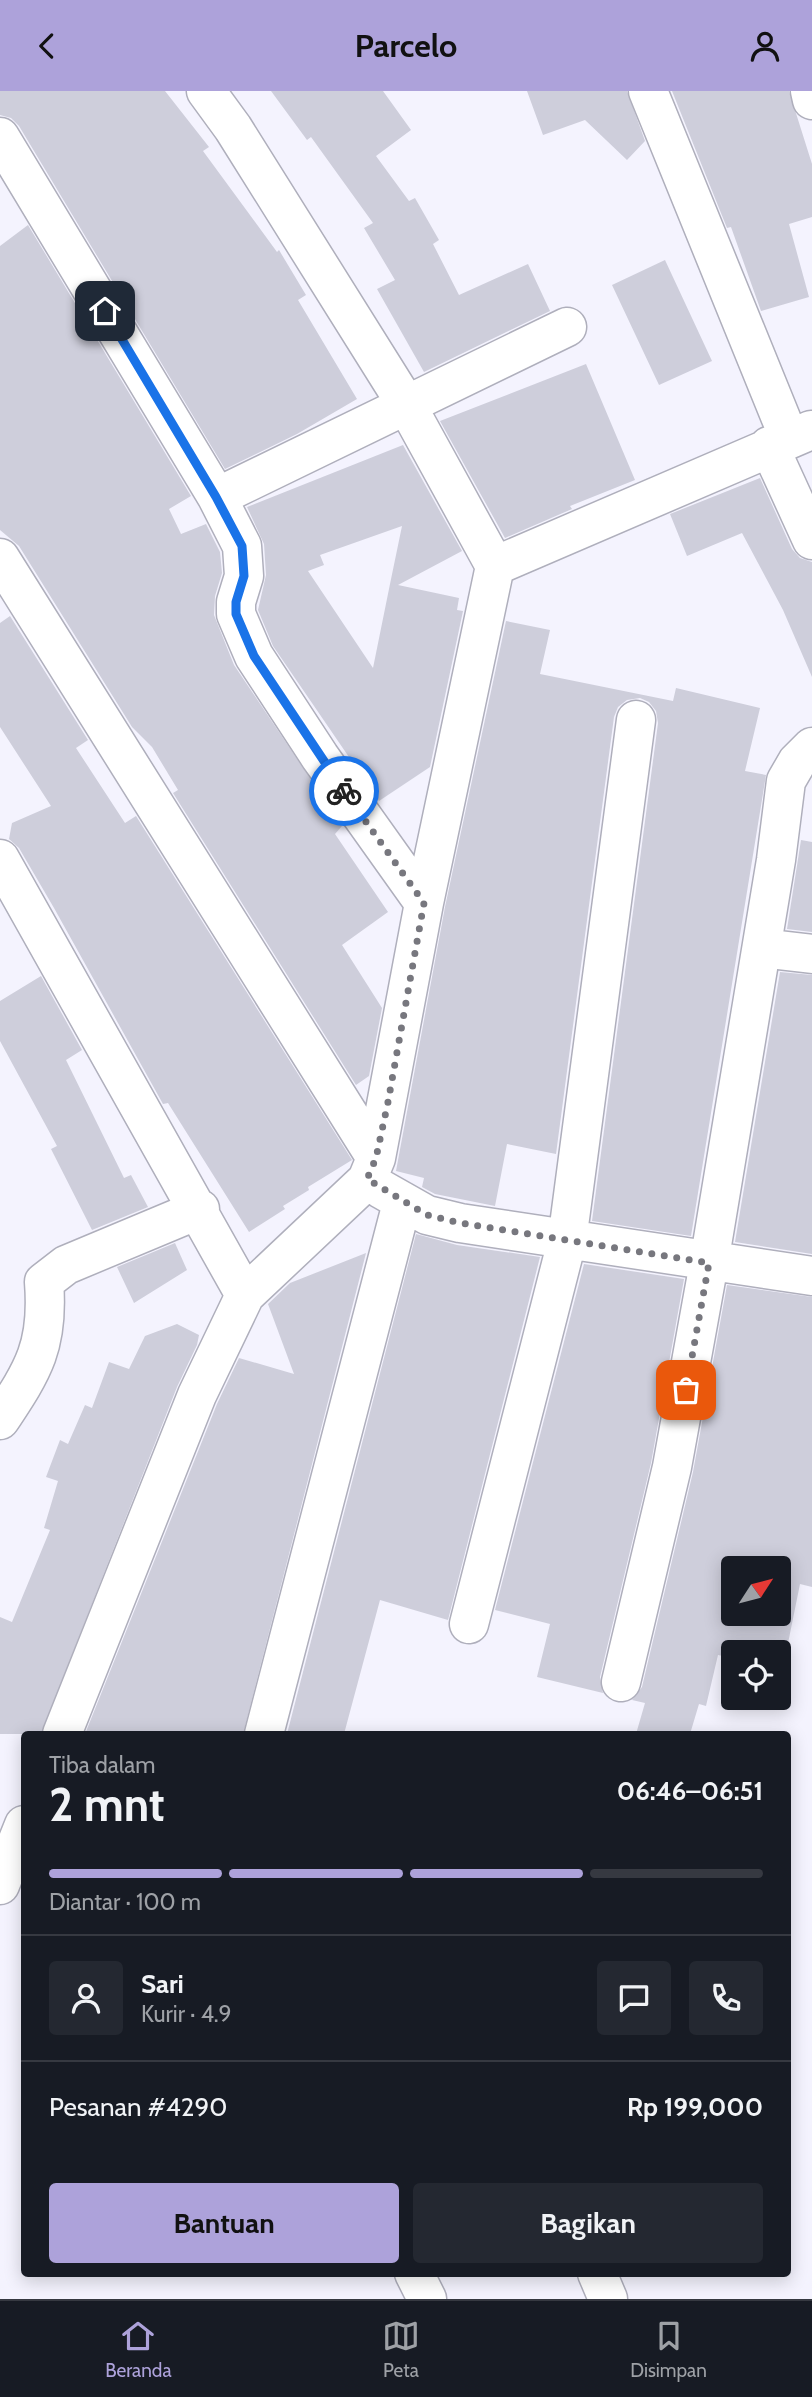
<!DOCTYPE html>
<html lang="id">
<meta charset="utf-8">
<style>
body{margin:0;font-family:Cabin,sans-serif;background:#242831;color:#f1f3f6;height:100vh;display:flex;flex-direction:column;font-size:26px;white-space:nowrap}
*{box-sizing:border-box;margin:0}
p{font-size:23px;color:#9ea1a6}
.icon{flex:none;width:38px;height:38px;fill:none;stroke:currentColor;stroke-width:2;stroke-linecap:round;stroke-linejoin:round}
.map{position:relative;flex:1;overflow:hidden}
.sheet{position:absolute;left:21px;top:1640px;width:770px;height:546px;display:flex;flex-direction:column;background:#171b24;border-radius:7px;box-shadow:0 4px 18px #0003}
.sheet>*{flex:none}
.needle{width:46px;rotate:54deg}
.fabs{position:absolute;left:721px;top:1465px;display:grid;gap:14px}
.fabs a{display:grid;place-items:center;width:70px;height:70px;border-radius:7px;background:#171b24;box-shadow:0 4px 18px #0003;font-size:35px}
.pin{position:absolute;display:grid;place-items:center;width:60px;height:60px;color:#fff;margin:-30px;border-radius:14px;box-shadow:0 4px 10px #0006}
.courier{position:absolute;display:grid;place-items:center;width:70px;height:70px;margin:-35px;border:5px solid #1a73e8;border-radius:50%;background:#fff;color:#222;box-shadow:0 2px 9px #0007}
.headline em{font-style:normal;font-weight:700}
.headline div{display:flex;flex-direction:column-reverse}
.headline{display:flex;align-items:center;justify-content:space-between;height:119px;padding:0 28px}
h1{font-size:46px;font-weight:700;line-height:52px}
.bar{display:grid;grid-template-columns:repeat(4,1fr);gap:10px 7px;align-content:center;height:84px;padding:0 28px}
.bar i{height:9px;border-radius:5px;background:#363941}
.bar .current{background:#ada2da}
.bar p{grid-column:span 4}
.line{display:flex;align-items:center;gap:18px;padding:0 28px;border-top:2px solid #363941}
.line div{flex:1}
.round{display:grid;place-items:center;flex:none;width:74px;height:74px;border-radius:7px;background:#242831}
.cta{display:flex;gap:14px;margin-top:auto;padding:14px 28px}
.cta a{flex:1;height:80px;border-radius:7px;background:#ada2da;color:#111;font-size:28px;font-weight:700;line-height:80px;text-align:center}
.cta a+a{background:#242831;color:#f1f3f6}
header{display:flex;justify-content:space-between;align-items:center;height:91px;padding:0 28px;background:#ada2da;color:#111;font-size:32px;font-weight:700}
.menu{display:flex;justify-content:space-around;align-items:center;height:98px;border-top:2px solid #363941;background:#171b24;font-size:19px;color:#9ea1a6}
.menu a{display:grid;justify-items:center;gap:4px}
.menu .current{color:#ada2da}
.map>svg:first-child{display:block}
.building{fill:#cecedb;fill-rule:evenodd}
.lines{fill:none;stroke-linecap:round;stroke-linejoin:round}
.minor-casing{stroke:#afafbc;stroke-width:41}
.minor{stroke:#fff;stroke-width:38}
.done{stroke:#77777e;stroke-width:7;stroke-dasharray:0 12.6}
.route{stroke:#1a73e8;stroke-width:9}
</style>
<header><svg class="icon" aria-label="back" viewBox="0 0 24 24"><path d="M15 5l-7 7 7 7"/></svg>Parcelo<svg class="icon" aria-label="person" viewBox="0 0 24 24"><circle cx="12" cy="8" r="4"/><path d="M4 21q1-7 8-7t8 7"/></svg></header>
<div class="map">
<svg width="812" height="2208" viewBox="0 0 812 2208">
<rect width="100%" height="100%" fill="#f4f3fe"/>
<path class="building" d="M0,0h165l44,56 -6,4 74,101 2,-2 27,45 -8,5 59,99 -60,35 -72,35 -206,-343 -8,-8 -11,-3z
M271,0h112l28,39 -35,26 33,45 6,-3 24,42 -6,4 26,51 69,-31 22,47 -126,61 -47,-83 18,-9 -31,-52 9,-5 -62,-86 -4,3z
M527,0h100l18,50 -18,19 -42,-40 -42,15z
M672,0h117l23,73v53l-23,7 20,73 -48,14 -30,-84 -4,1z
M28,134l163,271 -22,13 12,25 25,-10 14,28 2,21 -7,23 -1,19 20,50 108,161 -7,8 53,78 -46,33 40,63 -13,68 -13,9 -183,-292 5,-3 -26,-43 -20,-20 -113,-181 -19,-16v-284z
M665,169l47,101 -53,24 -47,-100z
M586,273l49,116 -65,26 2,3 -67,29 -65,-117z
M403,354l59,106 -64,34 61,13 -2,12 6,1 -33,156 -51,34 -106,-155 -15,-36 8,-35 -2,-31 -17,-37zM402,435l-12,58 -17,84 -65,-97 16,-6 -4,-10z
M760,387l32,71 8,9 12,4v115l-29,-67 -41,-77 -55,23 -17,-42z
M10,525l78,124 -12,8 49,75 11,-7 216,344 -44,27 1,3 -26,16 2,3 -36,23 -81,-129 -5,1 -109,-196 -35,-60 -10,-9 3,-16 39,-17 -51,-79v-104z
M506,530l44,9 -10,44 133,27 3,-13 84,20 -15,63 21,4 -75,461 -99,-15 66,-498 -2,-12 -7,-9 -9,-4 -13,2 -9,7 -4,10 -58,437 -49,-10 -12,62 -60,-12 -13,-7 2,-9 -28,-7 49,-264z
M801,749l11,2v90l-25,-3z
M780,881l32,3v279l-77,-12z
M41,885l41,74 -16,10 58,118 7,-3 17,32 -56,23 -41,-81 6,-3 -57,-105v-40z
M416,1143l41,11 83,12 -92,363 -68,-20 -36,134h-57z
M175,1152l12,27 -53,33 -17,-36z
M366,1162l-123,481h-158l132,-330 22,-46 55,16 -26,-70 22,-21z
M584,1173l100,15 -33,184 -51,214 3,16 -66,-16 13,-53 -55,-14z
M727,1194l85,12v290l-12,-3 -16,79 -5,-1v-10h-46v6l-15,-3 -12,51 -7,-2 -9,30h-54l9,-31 -13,-3 10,-13 51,-215zM733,1477h46v45h-46z
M177,1233l22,11 -2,10 -20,42 -136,347h-41v-117l12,5 38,-92 -6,-2 14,-47 -12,-4 14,-37 8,4 17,-39 7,3 17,-46 20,7 16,-33z"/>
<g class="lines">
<defs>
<path id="minor" d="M648,0l141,347
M810,0l2,9
M0,46l217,360 25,49 2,30 -8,26v12l18,42 66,101 104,146
M769,355l43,94
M217,406l350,-170
M0,467l376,600
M495,475l316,-136
M0,768l245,436
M762,857l50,6
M381,1098l46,26 33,8 352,53
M0,1329c34,-51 49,-75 44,-138l22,-17 134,-56
M469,1533l98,-383 69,-521
M621,1591l51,-215 37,-204 67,-403 10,-79 11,-19 15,-15
M62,1643l135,-339 48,-100 122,-115 9,-22 48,-255 71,-337 -89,-162 -173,-276 -27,-37
M264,1643l138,-531
M0,1794l24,-60
M414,2182l13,26
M597,2182l11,26"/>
</defs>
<use href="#minor" class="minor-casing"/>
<use href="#minor" class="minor"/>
</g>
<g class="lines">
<path class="done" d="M344,700l80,112 -36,199 -12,56 -9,21 60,36 33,8 249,40 -23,127"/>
<path class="route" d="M105,220l111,186 26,49 2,30 -8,26v12l18,42 90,135"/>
</g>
</svg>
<div class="fabs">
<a><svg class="needle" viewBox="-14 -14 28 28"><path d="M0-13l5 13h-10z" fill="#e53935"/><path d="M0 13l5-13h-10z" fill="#9ea1a6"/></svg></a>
<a><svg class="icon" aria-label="locate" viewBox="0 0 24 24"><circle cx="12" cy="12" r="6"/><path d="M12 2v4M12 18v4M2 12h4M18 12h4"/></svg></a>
</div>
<div class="pin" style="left:686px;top:1299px;background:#ea580c"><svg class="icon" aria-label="bag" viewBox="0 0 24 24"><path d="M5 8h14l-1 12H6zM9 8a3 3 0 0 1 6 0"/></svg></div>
<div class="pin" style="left:105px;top:220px;background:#1f2937"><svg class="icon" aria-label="home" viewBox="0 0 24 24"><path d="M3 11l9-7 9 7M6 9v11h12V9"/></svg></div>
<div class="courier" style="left:344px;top:700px"><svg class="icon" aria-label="bike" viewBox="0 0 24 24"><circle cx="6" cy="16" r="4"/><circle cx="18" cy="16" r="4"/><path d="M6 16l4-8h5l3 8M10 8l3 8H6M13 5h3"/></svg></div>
<section class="sheet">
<div class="headline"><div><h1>2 mnt</h1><p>Tiba dalam</p></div><em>06:46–06:51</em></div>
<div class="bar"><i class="current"></i><i class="current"></i><i class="current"></i><i></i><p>Diantar · 100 m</p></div>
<div class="line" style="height:126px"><a class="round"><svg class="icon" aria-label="person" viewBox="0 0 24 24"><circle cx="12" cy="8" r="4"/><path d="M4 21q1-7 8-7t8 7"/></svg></a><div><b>Sari</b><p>Kurir · 4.9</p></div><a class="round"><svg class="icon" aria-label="chat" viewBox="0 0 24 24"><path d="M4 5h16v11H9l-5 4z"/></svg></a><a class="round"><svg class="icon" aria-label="phone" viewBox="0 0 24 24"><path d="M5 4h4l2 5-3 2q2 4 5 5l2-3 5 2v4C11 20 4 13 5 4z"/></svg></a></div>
<div class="line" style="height:91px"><div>Pesanan #4290</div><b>Rp 199,000</b></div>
<div class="cta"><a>Bantuan</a><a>Bagikan</a></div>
</section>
</div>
<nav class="menu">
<a class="current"><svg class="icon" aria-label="home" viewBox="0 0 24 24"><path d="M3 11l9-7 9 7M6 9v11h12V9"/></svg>Beranda</a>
<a><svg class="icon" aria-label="map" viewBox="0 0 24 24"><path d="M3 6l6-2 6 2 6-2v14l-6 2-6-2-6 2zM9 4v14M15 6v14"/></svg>Peta</a>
<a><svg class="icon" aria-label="saved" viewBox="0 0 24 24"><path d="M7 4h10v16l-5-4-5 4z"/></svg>Disimpan</a>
</nav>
